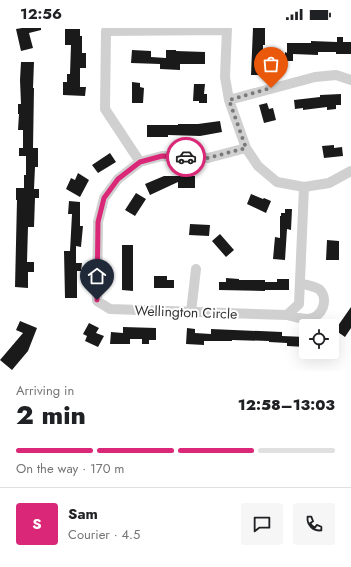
<!DOCTYPE html>
<meta charset="utf-8">
<style>
body{margin:0;font-family:Jost,sans-serif;background:#f6f6f6;color:#202124;height:100vh;display:flex;flex-direction:column;font-size:15px;white-space:nowrap}
*{box-sizing:border-box;margin:0}
p{font-size:13px;color:#757577}
.icon{flex:none;width:22px;height:22px;fill:none;stroke:currentColor;stroke-width:2;stroke-linecap:round;stroke-linejoin:round}
.map{position:relative;height:343px;overflow:hidden}
.panel{display:flex;flex-direction:column;background:#fff;flex:1}
.panel>*{flex:none}
.controls{position:absolute;left:299px;top:291px;display:grid;gap:8px}
.controls a{display:grid;place-items:center;width:40px;height:40px;border-radius:4px;background:#fff;box-shadow:0 4px 16px #0002;font-size:20px}
.pin{position:absolute;display:grid;place-items:center;width:34px;height:34px;color:#fff;margin:-41px -17px;border-radius:50% 50% 50% 0;rotate:-45deg;box-shadow:0 0 4px #0007}
.pin .icon{rotate:45deg}
.courier{position:absolute;display:grid;place-items:center;width:40px;height:40px;margin:-20px;border:3px solid #db2777;border-radius:50%;background:#fff;color:#222;box-shadow:0 1px 5px #0007}
.overview em{font-style:normal;font-weight:800}
.overview div{display:flex;flex-direction:column-reverse}
.overview{display:flex;align-items:center;justify-content:space-between;height:68px;padding:0 16px}
h1{font-size:26px;font-weight:800;line-height:30px}
.bar{display:grid;grid-template-columns:repeat(4,1fr);gap:6px 4px;align-content:center;height:48px;padding:0 16px}
.bar i{height:5px;border-radius:3px;background:#e0e0e0}
.bar .current{background:#db2777}
.bar p{grid-column:span 4}
.line{display:flex;align-items:center;gap:10px;padding:0 16px;border-top:1px solid #e0e0e0}
.line div{flex:1}
.round{display:grid;place-items:center;flex:none;width:42px;height:42px;border-radius:4px;background:#f6f6f6}
.status{display:flex;justify-content:space-between;align-items:center;height:28px;padding:0 20px;background:#fff;direction:ltr}
.status svg{height:11px;fill:currentColor}
.map>svg:first-child{display:block}
.building{fill:#1a1a1a}
.lines{fill:none;stroke-linecap:round;stroke-linejoin:round}
.minor{stroke:#d0d0d0;stroke-width:10}
.done{stroke:#7a7a7a;stroke-width:4;stroke-dasharray:0 7.2}
.route{stroke:#db2777;stroke-width:5}
.labels{text-anchor:middle;dominant-baseline:central;stroke-width:4;stroke-linejoin:round;paint-order:stroke}
.street-label{font-size:14px;fill:#333;stroke:#fff}
</style>
<div class="status"><b>12:56</b><svg viewBox="0 0 49 12"><path d="M0 12V9h3v3zM5 12V6h3v6zM10 12V3h3v9zM15 12V0h3v12zM26 1h20v11H26zM47 4h2v5h-2z"/></svg></div>
<div class="map">
<svg width="351" height="343" viewBox="0 0 351 343">
<rect width="100%" height="100%" fill="#fff"/>
<path class="building" d="M22,0h19v2l-12,3 4,15 -12,3 -5,-22z
M253,0h12v17h-2v23h-3v7h-9z
M65,1h15v7h2v17h4v15h-6v19h6l-1,9 -22,-1v-13h4v-8h3l1,-29h-6z
M337,9h6v5h8v12h-15v-2h-18v3l-25,-1v7h-8v-9l2,1v-10h24v-2l26,1z
M132,22l19,1v6l15,1v-8h10v1l29,1v12h-25v6l-20,-1v-5l-29,-1z
M21,34h13l-1,26h1l-1,60h5v19h-3l-1,22h5v9h-4l-1,29h-6l-1,35h7v10h-6v16l-13,-1 2,-87h-1v-12h8v-13h2v-19h-7v-8h4v-18h-5l1,-16h-1v-10h3l-1,-24z
M132,54l8,1v4l4,1 -1,15h-11z
M194,56h11l-1,10h3v9h-8v-2h-6z
M341,66v11h-5v4l-9,1v-3l-24,3v-2l-8,1 -1,-9 26,-3v-2z
M267,75l2,6 4,-1 3,12 -12,3 -5,-18z
M220,93l2,11 -22,4 -32,-1v2h-21v-12h31v-1h20z
M334,117v3l8,-1 1,9 -19,2 -2,-12z
M110,125l6,9 -18,11 -6,-8z
M78,145l11,7 -9,17 -14,-8 5,-11 4,2z
M164,148h31v12h-17v-6l-28,13 -5,-11z
M136,165l10,6 -11,17 -10,-6z
M251,166l12,5 1,-1 7,3 -5,12 -19,-9z
M69,173l11,1v24h3l-2,21 -5,-1v17h6l-1,8h-4v27h-12l-1,-47h6l2,-37h-4z
M285,181h7l-1,21 -4,-1 -2,31 -12,-1 2,-22 5,1v-22h1v-3h4z
M190,196l20,1 -1,11 -20,-1z
M220,206l14,16 -8,7 -14,-16z
M327,212l12,1v19h-13z
M122,217h11v46l-11,-1z
M154,248h13v4h7v8h-20z
M226,250l13,1v1h26v2h12v-3h12v11h-24v1l-46,-1v-8h7z
M351,279v21l-6,9 -10,-7z
M20,293l17,7 -9,23 -16,19 -12,-10 23,-27 -7,-3z
M89,295l10,5 -3,5 8,3 -6,11 -13,-6 2,-5 -4,-2z
M123,299l33,1v12h-7v4h-7v-5h-12v5h-20l1,-12 12,1z
M187,300l8,1v4l16,1v-5l71,3v4l24,1v10l-19,-1v-3l-18,-1v-1l-37,-1v1h-28v4l-18,-1z"/>
<g class="lines">
<path class="minor" d="M227,0l-2,49 4,23 17,48 12,18 19,16 27,5 25,-4 22,-12
M229,72l86,-23 21,-2 15,5
M246,120l-38,10 -46,-2 -22,6 -22,17 -14,19 -6,24 -1,79 13,8 177,6 12,-11 5,-117
M140,134l-35,-53 1,-78 121,-1
M191,284l5,-43
M287,287c7,2 15,4 21,4 14,-1 21,-19 12,-29 -5,-4 -14,-5 -20,-7"/>
</g>
<g class="lines">
<path class="done" d="M186,129l22,1 38,-10 -17,-48 42,-12"/>
<path class="route" d="M97,272l1,-78 6,-24 14,-19 22,-17 22,-6 24,1"/>
</g>
<g class="labels">
<g class="street-label">
<text transform="translate(186 284) rotate(2)">Wellington Circle</text>
</g>
</g>
</svg>
<div class="controls">
<a><svg class="icon" aria-label="locate" viewBox="0 0 24 24"><circle cx="12" cy="12" r="6"/><path d="M12 2v4M12 18v4M2 12h4M18 12h4"/></svg></a>
</div>
<div class="pin" style="left:271px;top:60px;background:#ea580c"><svg class="icon" aria-label="bag" viewBox="0 0 24 24"><path d="M5 8h14l-1 12H6zM9 8a3 3 0 0 1 6 0"/></svg></div>
<div class="pin" style="left:97px;top:272px;background:#1f2937"><svg class="icon" aria-label="home" viewBox="0 0 24 24"><path d="M3 11l9-7 9 7M6 9v11h12V9"/></svg></div>
<div class="courier" style="left:186px;top:129px"><svg class="icon" aria-label="car" viewBox="0 0 24 24"><path d="M5 17H2v-5l4-1 3-4h7l3 4 3 1v5h-3M9 17h6M6 11h13"/><circle cx="7" cy="17" r="2"/><circle cx="17" cy="17" r="2"/></svg></div>
</div>
<section class="panel">
<div class="overview"><div><h1>2 min</h1><p>Arriving in</p></div><em>12:58–13:03</em></div>
<div class="bar"><i class="current"></i><i class="current"></i><i class="current"></i><i></i><p>On the way · 170 m</p></div>
<div class="line" style="height:72px"><b class="round" style="background:#db2777;color:#fff">S</b><div><b>Sam</b><p>Courier · 4.5</p></div><a class="round"><svg class="icon" aria-label="chat" viewBox="0 0 24 24"><path d="M4 5h16v11H9l-5 4z"/></svg></a><a class="round"><svg class="icon" aria-label="phone" viewBox="0 0 24 24"><path d="M5 4h4l2 5-3 2q2 4 5 5l2-3 5 2v4C11 20 4 13 5 4z"/></svg></a></div>
</section>
